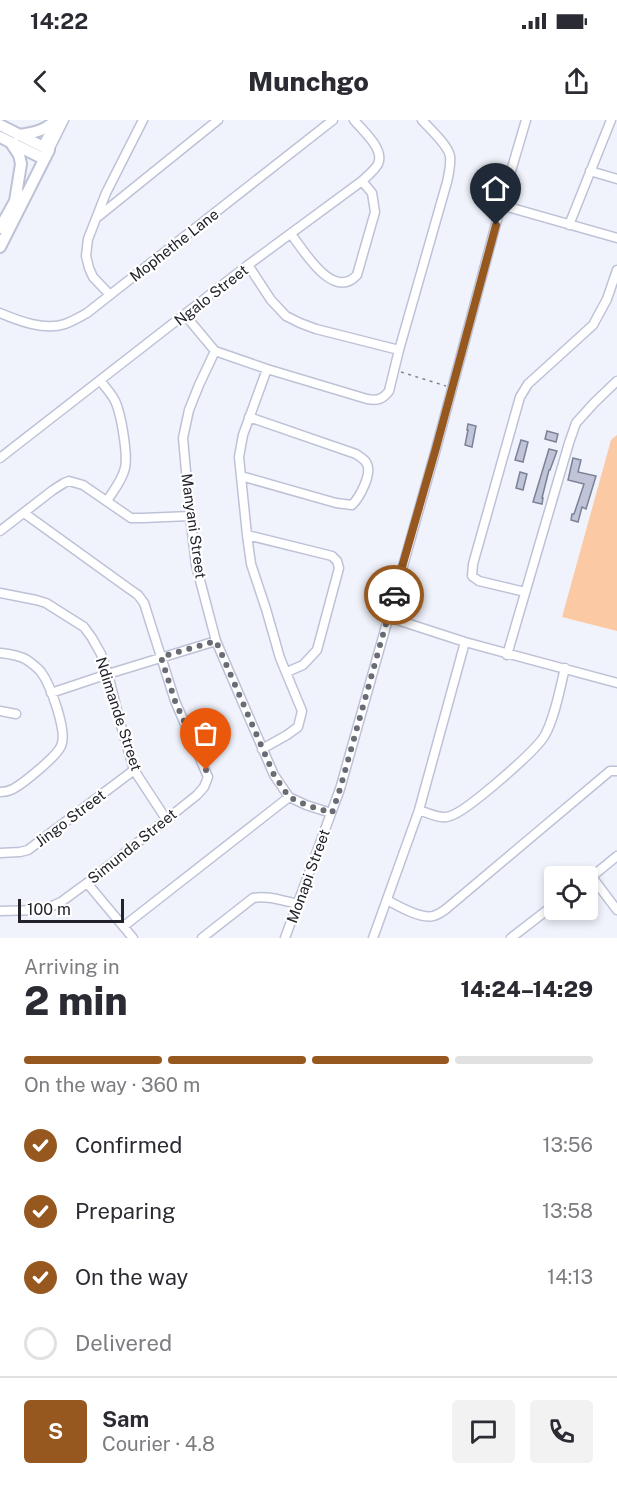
<!DOCTYPE html>
<meta charset="utf-8">
<style>
body{margin:0;font-family:"Public Sans",sans-serif;background:#f2f2f3;color:#2b2b33;height:100vh;display:flex;flex-direction:column;font-size:22px;white-space:nowrap}
*{box-sizing:border-box;margin:0}
p{font-size:20px;color:#7c7c81}
.icon{flex:none;width:33px;height:33px;fill:none;stroke:currentColor;stroke-width:2;stroke-linecap:round;stroke-linejoin:round}
.map{position:relative;height:818px;overflow:hidden}
.drawer{display:flex;flex-direction:column;background:#fff;flex:1}
.drawer>*{flex:none}
.controls{position:absolute;left:544px;top:746px;display:grid;gap:12px}
.controls a{display:grid;place-items:center;width:54px;height:54px;border-radius:6px;background:#fff;box-shadow:0 3px 9px #0003;font-size:30px}
.scale{position:absolute;left:18px;bottom:15px;width:106px;box-sizing:border-box;padding-left:6px;border:3px solid #22232b;border-top:0;font-size:16px;line-height:21px;white-space:nowrap;color:#22232b;-webkit-text-stroke:4px #fff;paint-order:stroke}
.pin{position:absolute;display:grid;place-items:center;width:51px;height:51px;color:#fff;margin:-62px -26px;border-radius:50% 50% 50% 0;rotate:-45deg;box-shadow:0 0 6px #0007}
.pin .icon{rotate:45deg}
.courier{position:absolute;display:grid;place-items:center;width:60px;height:60px;margin:-30px;border:4px solid #975820;border-radius:50%;background:#fff;color:#222;box-shadow:0 2px 8px #0007}
.headline em{font-style:normal;font-weight:800}
.headline div{display:flex;flex-direction:column-reverse}
.headline{display:flex;align-items:center;justify-content:space-between;height:102px;padding:0 24px}
h1{font-size:39px;font-weight:800;line-height:45px}
.bar{display:grid;grid-template-columns:repeat(4,1fr);gap:9px 6px;align-content:center;height:72px;padding:0 24px}
.bar i{height:8px;border-radius:4px;background:#e1e1e2}
.bar .current{background:#975820}
.bar p{grid-column:span 4}
.line{display:flex;align-items:center;gap:15px;padding:0 24px;border-top:2px solid #e1e1e2}
.line div{flex:1}
.round{display:grid;place-items:center;flex:none;width:63px;height:63px;border-radius:6px;background:#f2f2f3}
ol{padding:0 24px;list-style:none}
li{display:flex;align-items:center;gap:18px;height:66px}
li p{margin-inline-start:auto}
li .icon{padding:6px;border-radius:50%;background:#975820;color:#fff;stroke-width:4}
li:last-child{color:#7c7c81}
li i{width:33px;height:33px;border:3px solid #e1e1e2;border-radius:50%}
.status{display:flex;justify-content:space-between;align-items:center;height:42px;padding:0 30px;background:#fff;direction:ltr}
.status svg{height:16px;fill:currentColor}
header{display:flex;justify-content:space-between;align-items:center;height:78px;padding:0 24px;background:#fff;font-size:27px;font-weight:800}
.map>svg:first-child{display:block}
.green{fill:#fbc9a4}
.building{fill:#bfc4d9;stroke:#7d8195;stroke-width:1.5}
.lines{fill:none;stroke-linecap:round;stroke-linejoin:round}
.minor-casing{stroke:#bdc2d7;stroke-width:11}
.major-casing{stroke:#bdc2d7;stroke-width:14}
.path{stroke:#80828a;stroke-width:1.5;stroke-dasharray:3 4.5;stroke-linecap:butt}
.minor{stroke:#fff;stroke-width:8}
.major{stroke:#fff;stroke-width:10}
.done{stroke:#6a6c74;stroke-width:6;stroke-dasharray:0 10.8}
.route{stroke:#975820;stroke-width:8}
.labels{text-anchor:middle;dominant-baseline:central;stroke-width:4.5;stroke-linejoin:round;paint-order:stroke}
.street-label{font-size:15px;fill:#22232b;stroke:#fff}
</style>
<div class="status"><b>14:22</b><svg viewBox="0 0 49 12"><path d="M0 12V9h3v3zM5 12V6h3v6zM10 12V3h3v9zM15 12V0h3v12zM26 1h20v11H26zM47 4h2v5h-2z"/></svg></div>
<header><svg class="icon" aria-label="back" viewBox="0 0 24 24"><path d="M15 5l-7 7 7 7"/></svg>Munchgo<svg class="icon" aria-label="share" viewBox="0 0 24 24"><path d="M12 15V3M7 8l5-5 5 5M5 13v7h14v-7"/></svg></header>
<div class="map">
<svg width="617" height="818" viewBox="0 0 617 818">
<rect width="100%" height="100%" fill="#f1f3fc"/>
<path class="green" d="M617,315v196l-55,-14 49,-177z"/>
<path class="building" d="M468,304l8,2 -4,21 -7,-2 3,-15h-1z
M547,311l11,3 -2,8 -11,-3z
M521,320l7,2 -5,20 -8,-2z
M549,329l8,2 -7,19h-1l-7,28h1l-1,6 -9,-2z
M573,338l8,2 -3,12 18,4 -10,33 -4,-2 -4,15 -7,-2 1,-6h2l10,-30 -16,-4z
M520,352l7,2 -4,16 -7,-2z"/>
<g class="lines">
<defs>
<path id="minor" d="M42,27l12,-23
M49,30l15,-30
M590,51l27,8
M501,85l116,33
M99,96l119,-96
M569,105l42,-105
M291,114c13,17 42,67 66,41l18,-63 -3,-19 -10,-12
M248,145l23,35 15,16 14,7 16,6 83,21
M110,175l-17,-18 -4,-9 -3,-12 2,-17 18,-46 37,-73
M0,193c19,8 45,18 65,11 8,-3 15,-7 22,-11l246,-193
M185,195l30,36 52,18 100,30c11,2 16,0 22,-8l10,-41 48,-168c2,-9 4,-17 3,-26 -2,-11 -20,-27 -28,-36
M215,231l-16,34 -10,25 -6,28 7,78 6,49 20,76 58,134 15,22 17,8 25,8
M100,260c4,6 10,12 14,19 7,12 14,56 11,69 -3,13 -12,23 -18,33
M0,338l248,-193 114,-84c5,-5 13,-11 16,-17 7,-15 -16,-34 -24,-44
M241,356l95,27 16,2c8,-8 20,-31 15,-41 -2,-5 -7,-7 -11,-10l-107,-37
M0,411l53,-41 11,-7 5,-2 14,4 48,33h12l47,-2
M247,415l85,21 5,5 2,7 -22,82 -14,15 -16,7
M525,472l-46,-11 -7,-5 1,-12 47,-167 8,-13 65,-59 14,-26 10,-29
M0,473l36,7 10,3 38,24 8,11 9,16 7,20 12,48 14,48 32,49
M388,497l77,25 152,41
M0,533c9,1 19,2 27,7 4,3 10,7 14,12 9,12 27,60 20,74 -4,10 -37,37 -48,43 -4,2 -8,3 -13,3
M507,535l62,-212 7,-20 18,-20 23,-22
M51,573l57,-19 108,-33
M0,591l16,3
M262,629l25,-14 11,-8 4,-16 -22,-53 -14,-49 -15,-45 -4,-29 -8,-78 4,-22 24,-66
M419,690c9,3 22,10 31,6 16,-4 87,-66 95,-81 10,-18 15,-47 20,-67
M0,733l20,-1 8,-2 106,-80
M592,757l25,33
M589,759l28,-23
M87,763l46,55
M387,780c11,6 33,19 46,16 5,-1 9,-4 13,-7l164,-138h7
M0,791l40,-1 10,-3 11,-5 26,-19 110,-88 7,-8 4,-10 -33,-76 -31,-98 -6,-8 -10,-7 -104,-75
M124,806l165,-129
M202,818l51,-40c14,-3 30,3 45,6
M285,818l55,-149 96,-340 65,-244 25,-85
M373,818l46,-128 46,-168
M511,818l44,-34"/>
<path id="major" d="M0,5l49,25 -49,97
M18,15c15,-2 27,-4 38,-15
M0,17l44,22
M11,23l8,12 2,9 -6,37
M0,108l19,-34"/>
</defs>
<use href="#minor" class="minor-casing"/>
<use href="#major" class="major-casing"/>
<path class="path" d="M401,252l45,14"/>
<use href="#minor" class="minor"/>
<use href="#major" class="major"/>
</g>
<g class="lines">
<path class="done" d="M206,650l-31,-69 -14,-44 55,-16 58,134 15,22 17,8 26,8 8,-24 54,-194"/>
<path class="route" d="M394,475l42,-147 60,-223"/>
</g>
<g class="labels">
<g class="street-label">
<text transform="translate(174 125) rotate(-38)">Mophethe Lane</text>
<text transform="translate(211 175) rotate(-38)">Ngalo Street</text>
<text transform="translate(194 406) rotate(82)">Manyani Street</text>
<text transform="translate(119 594) rotate(72)">Ndimande Street</text>
<text transform="translate(70 698) rotate(-37)">Jingo Street</text>
<text transform="translate(132 726) rotate(-39)">Simunda Street</text>
<text transform="translate(308 756) rotate(-70)">Monapi Street</text>
</g>
</g>
</svg>
<div class="controls">
<a><svg class="icon" aria-label="locate" viewBox="0 0 24 24"><circle cx="12" cy="12" r="6"/><path d="M12 2v4M12 18v4M2 12h4M18 12h4"/></svg></a>
</div>
<div class="scale">100 m</div>
<div class="pin" style="left:206px;top:650px;background:#ea580c"><svg class="icon" aria-label="bag" viewBox="0 0 24 24"><path d="M5 8h14l-1 12H6zM9 8a3 3 0 0 1 6 0"/></svg></div>
<div class="pin" style="left:496px;top:105px;background:#1f2937"><svg class="icon" aria-label="home" viewBox="0 0 24 24"><path d="M3 11l9-7 9 7M6 9v11h12V9"/></svg></div>
<div class="courier" style="left:394px;top:475px"><svg class="icon" aria-label="car" viewBox="0 0 24 24"><path d="M5 17H2v-5l4-1 3-4h7l3 4 3 1v5h-3M9 17h6M6 11h13"/><circle cx="7" cy="17" r="2"/><circle cx="17" cy="17" r="2"/></svg></div>
</div>
<section class="drawer">
<div class="headline"><div><h1>2 min</h1><p>Arriving in</p></div><em>14:24–14:29</em></div>
<div class="bar"><i class="current"></i><i class="current"></i><i class="current"></i><i></i><p>On the way · 360 m</p></div>
<ol>
<li><svg class="icon" aria-label="check" viewBox="0 0 24 24"><path d="M5 12l5 5 9-10"/></svg>Confirmed<p>13:56</p></li>
<li><svg class="icon" aria-label="check" viewBox="0 0 24 24"><path d="M5 12l5 5 9-10"/></svg>Preparing<p>13:58</p></li>
<li><svg class="icon" aria-label="check" viewBox="0 0 24 24"><path d="M5 12l5 5 9-10"/></svg>On the way<p>14:13</p></li>
<li><i></i>Delivered</li>
</ol>
<div class="line" style="height:108px"><b class="round" style="background:#975820;color:#fff">S</b><div><b>Sam</b><p>Courier · 4.8</p></div><a class="round"><svg class="icon" aria-label="chat" viewBox="0 0 24 24"><path d="M4 5h16v11H9l-5 4z"/></svg></a><a class="round"><svg class="icon" aria-label="phone" viewBox="0 0 24 24"><path d="M5 4h4l2 5-3 2q2 4 5 5l2-3 5 2v4C11 20 4 13 5 4z"/></svg></a></div>
</section>
